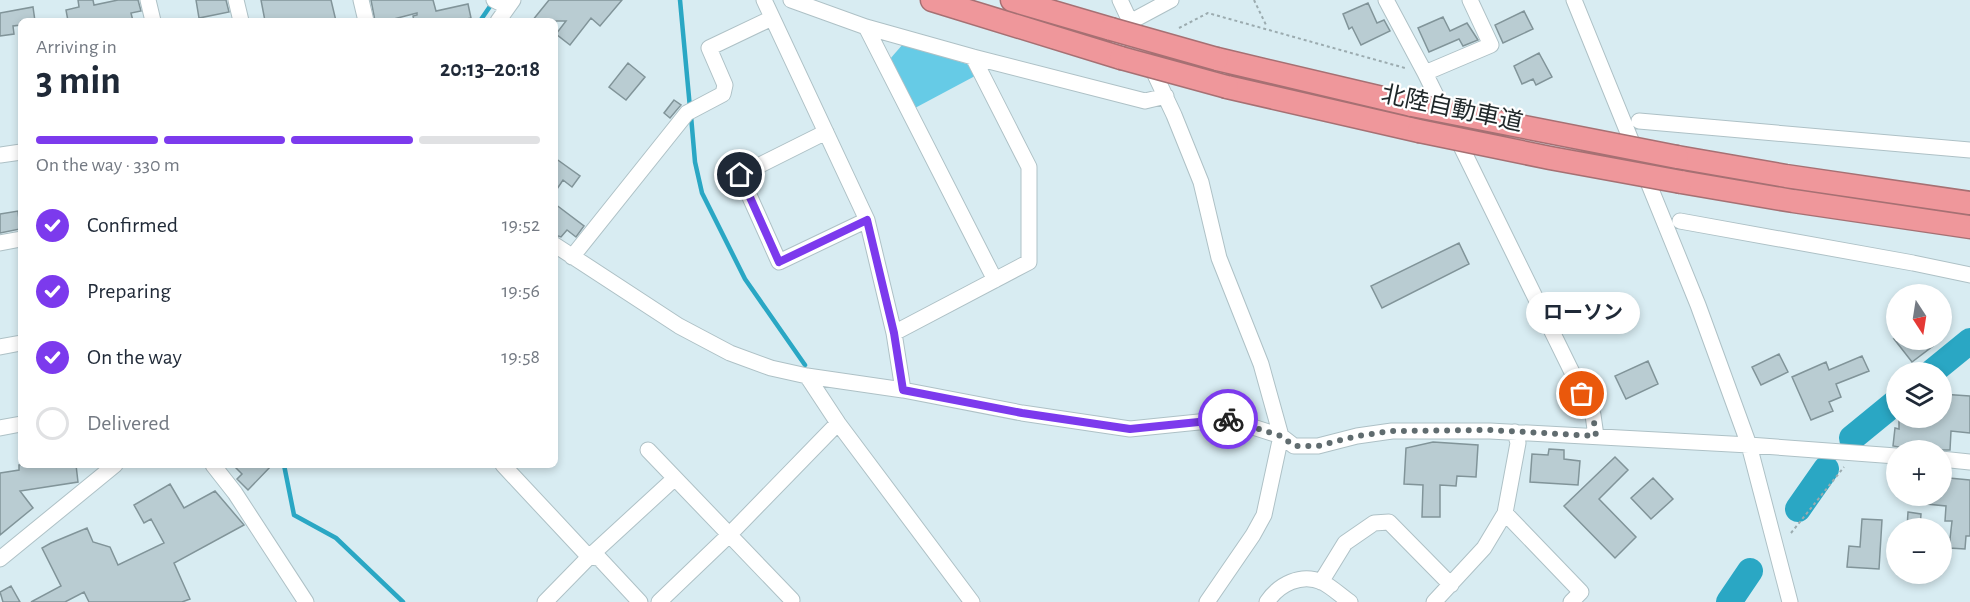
<!DOCTYPE html>
<meta charset="utf-8">
<style>
body{margin:0;font-family:"Alegreya Sans","Noto Sans JP",sans-serif;background:#f6f6f7;color:#1f2937;height:100vh;display:flex;flex-direction:column;font-size:22px;white-space:nowrap}
*{box-sizing:border-box;margin:0}
p{font-size:20px;color:#747a83}
.icon{flex:none;width:33px;height:33px;fill:none;stroke:currentColor;stroke-width:2;stroke-linecap:round;stroke-linejoin:round}
.map{position:relative;flex:1;overflow:hidden}
.sheet{position:absolute;left:18px;top:18px;width:540px;height:450px;display:flex;flex-direction:column;background:#fff;border-radius:9px;box-shadow:0 3px 9px #0003}
.sheet>*{flex:none}
.needle{width:39px;rotate:168deg}
.buttons{position:absolute;left:1886px;top:284px;display:grid;gap:12px}
.buttons a{display:grid;place-items:center;width:66px;height:66px;border-radius:50%;background:#fff;box-shadow:0 3px 9px #0003;font-size:30px}
.pin{position:absolute;display:grid;place-items:center;width:51px;height:51px;color:#fff;margin:-26px;border:3px solid #fff;border-radius:50%;box-shadow:0 2px 6px #0007}
.courier{position:absolute;display:grid;place-items:center;width:60px;height:60px;margin:-30px;border:4px solid #7c3aed;border-radius:50%;background:#fff;color:#222;box-shadow:0 2px 8px #0007}
.bubble{position:absolute;height:42px;border-radius:21px;background:#fff;box-shadow:0 3px 9px #0003;font-size:20px;font-weight:700;line-height:42px;text-align:center}
.summary em{font-style:normal;font-weight:700}
.summary div{display:flex;flex-direction:column-reverse}
.summary{display:flex;align-items:center;justify-content:space-between;height:102px;padding:0 18px}
h1{font-size:39px;font-weight:700;line-height:45px}
.bar{display:grid;grid-template-columns:repeat(4,1fr);gap:9px 6px;align-content:center;height:72px;padding:0 18px}
.bar i{height:8px;border-radius:4px;background:#e0e1e3}
.bar .on{background:#7c3aed}
.bar p{grid-column:span 4}
ol{padding:0 18px;list-style:none}
li{display:flex;align-items:center;gap:18px;height:66px}
li p{margin-inline-start:auto}
li .icon{padding:6px;border-radius:50%;background:#7c3aed;color:#fff;stroke-width:4}
li:last-child{color:#747a83}
li i{width:33px;height:33px;border:3px solid #e0e1e3;border-radius:50%}
.map>svg:first-child{display:block}
.green{fill:#66cbe6}
.lines{fill:none;stroke-linecap:round;stroke-linejoin:round}
.stream{stroke:#2aa7c4;stroke-width:4.5}
.river{stroke:#2aa7c4;stroke-width:26}
.building{fill:#b9ccd2;stroke:#819499;stroke-width:1.5}
.minor-casing{stroke:#aec1c6;stroke-width:17}
.highway-casing{stroke:#a67073;stroke-width:25}
.path{stroke:#9babaf;stroke-width:2;stroke-dasharray:3 3;stroke-linecap:butt}
.minor{stroke:#fff;stroke-width:15}
.highway{stroke:#ef979b;stroke-width:22}
.highway-bridge-casing{stroke:#a67073;stroke-width:25;stroke-linecap:butt}
.highway-bridge{stroke:#ef979b;stroke-width:22}
.done{stroke:#606c6f;stroke-width:6;stroke-dasharray:0 10.8}
.route{stroke:#7c3aed;stroke-width:8}
.labels{text-anchor:middle;dominant-baseline:central;stroke-width:4.5;stroke-linejoin:round;paint-order:stroke}
.street-label{font-size:24px;fill:#1f2729;stroke:#fff}
</style>
<div class="map">
<svg width="1970" height="602" viewBox="0 0 1970 602">
<rect width="100%" height="100%" fill="#d8ecf2"/>
<path class="green" d="M903,44l64,20 4,4 4,8 -60,32 -25,-49z"/>
<g class="lines">
<path class="stream" d="M680,0l10,108
M480,21l13,-19
M691,116l4,46 7,31 43,86 60,86
M284,465l10,50 42,23 67,64"/>
<path class="river" d="M1932,372l38,-31
M1852,438l44,-36
M1798,509l28,-40
M1729,602l21,-31"/>
</g>
<path class="building" d="M78,0h15l1,5 24,-5h20l3,11 -10,2 2,8h-65l-2,-11 13,-3z
M196,0h30l3,12 -30,6z
M261,0h70l5,21h-71z
M371,0h62l3,11 32,-7 3,14 -13,3h-44l-1,-5 4,-1v-2l-31,8h-11z
M549,0h73l-22,26 -9,-8 -21,27 -14,-11 10,-13h-34z
M1368,3l9,20 7,-3 6,11 -29,14 -9,-18 -3,2 -6,-15z
M33,7l2,14h-14v4l-8,1 1,8 -14,2v-23z
M1524,11l9,18 -30,14 -8,-18z
M1443,17l7,14 17,-8 11,17 -15,6 -4,-7 -30,13 -11,-24z
M1539,53l13,24 -16,8 -3,-6 -11,5 -8,-18z
M628,63l17,14 -19,23 -17,-13z
M674,100l7,5 -11,13 -6,-5z
M555,158l25,18 -8,11 -9,-7 -8,12z
M555,204l29,22 -8,11 -9,-7 -6,7 -6,-2z
M18,211l2,18 -20,4v-19z
M1459,243l10,21 -87,44 -11,-22z
M1894,339h34l5,7 -21,16z
M1779,354l9,18 -27,13 -9,-18z
M1862,356l7,15 -33,13 5,13 -12,5 4,9 -22,9 -19,-43 34,-15 3,8z
M1648,361l10,23 -32,15 -11,-23z
M1941,394l29,2v37l-19,-2 -1,19h-35l-22,-4 2,-18 4,1v-12h42z
M1433,442l45,3 -2,32 -19,-1 -1,10 -16,-1v32h-18l1,-32 -19,-1 2,-36z
M1549,449l15,1v9l16,2 -2,24 -48,-3 2,-28 16,1z
M1615,457l13,13 -29,29 37,38 -21,21 -51,-52z
M19,465h57l2,17 -58,9 13,17 -33,27v-62l19,-3z
M233,465h39l-24,25 -11,-11 5,-5z
M1653,478l20,21 -22,20 -20,-21z
M1949,478l21,2v56h-4l-1,13 -16,-1 3,-27h-7l1,-15 -30,-3v-8h25v-13l8,1z
M170,484l14,24 31,-17 29,34 -70,38 16,36 -8,3h-93l-5,-10 -19,10h-34l30,-16 -19,-38 9,-5 36,-15 6,14 17,5 8,18 46,-22 -13,-24 -7,4 -10,-18z
M1908,512l13,2 -1,14h-13z
M1862,519l20,1 -3,49 -32,-2 2,-21 11,1z
M11,586l9,16h-17l-3,-10z"/>
<g class="lines">
<defs>
<path id="minor" d="M148,0l5,21
M236,0l5,21
M361,0l5,21
M494,0l14,7
M764,0l103,220 27,113 9,57
M791,0l75,27 107,30 172,44 21,-5
M1120,0l54,115 27,67 18,76 42,106 20,72 -17,79 -11,20 -46,67
M1386,0l39,73 168,342 3,21
M1574,0l124,305 51,140 41,157
M498,21l15,-21
M1130,22l41,-22
M866,27l129,253
M1425,73l66,-28 -21,-45
M1639,121l331,29
M826,132l-86,43 39,87 88,-42
M0,155l21,-3
M1680,221l233,42 57,12
M0,243l21,-4
M555,245l124,81 51,27 41,15 36,8 96,14 119,23 108,16 98,-10 53,17 13,10h24l39,-10 35,-5h98l259,14 147,11
M572,257l115,-144 36,-19 2,-9 -16,-37 63,-30
M894,333l135,-71v-95l-56,-110
M0,347l21,-4
M807,376l31,47 134,179
M0,428l21,-4
M648,450l144,150
M1941,459l29,3
M213,465l22,28 71,109
M503,465l86,92 10,1 41,44
M1505,513l76,79 -10,10
M0,559l115,-94
M1321,582l24,-39 29,-20 15,-1 62,63
M545,602l44,-45 86,-79
M659,602l71,-68 108,-111
M1267,602c12,-18 34,-29 55,-20 10,5 19,14 28,20
M1434,602l50,-54 21,-35 13,-70 -3,-11"/>
<path id="highway" d="M932,0l189,58
M1012,0l99,29
M1217,59l195,46
M1227,87l192,44
M1677,157l109,19 184,27
M1681,182l112,19 177,26"/>
</defs>
<use href="#minor" class="minor-casing"/>
<use href="#highway" class="highway-casing"/>
<path class="path" d="M1254,0l13,27
M1179,28l29,-15 197,55
M1791,533l53,-66"/>
<use href="#minor" class="minor"/>
<use href="#highway" class="highway"/>
<defs>
<path id="highway-bridge" d="M1111,29l106,30
M1121,58l106,29
M1412,105l265,52
M1419,131l131,27 131,24"/>
</defs>
<use href="#highway-bridge" class="highway-bridge-casing"/>
<use href="#highway-bridge" class="highway-bridge"/>
</g>
<g class="lines">
<path class="done" d="M1228,419l53,17 13,10h24l39,-10 35,-5 98,-1 106,6 -3,-21 -11,-21"/>
<path class="route" d="M740,175l39,87 88,-42 27,113 9,57 119,23 108,16 98,-10"/>
</g>
<g class="labels">
<g class="street-label">
<text transform="translate(1452 109) rotate(12)">北陸自動車道</text>
</g>
</g>
</svg>
<div class="buttons">
<a><svg class="needle" viewBox="-14 -14 28 28"><path d="M0-13l5 13h-10z" fill="#e53935"/><path d="M0 13l5-13h-10z" fill="#747a83"/></svg></a>
<a><svg class="icon" aria-label="layers" viewBox="0 0 24 24"><path d="M12 4l9 5-9 5-9-5zM3 14l9 5 9-5"/></svg></a>
<a>+</a>
<a>−</a>
</div>
<div class="pin" style="left:1582px;top:394px;background:#ea580c"><svg class="icon" aria-label="bag" viewBox="0 0 24 24"><path d="M5 8h14l-1 12H6zM9 8a3 3 0 0 1 6 0"/></svg></div>
<div class="pin" style="left:740px;top:175px;background:#1f2937"><svg class="icon" aria-label="home" viewBox="0 0 24 24"><path d="M3 11l9-7 9 7M6 9v11h12V9"/></svg></div>
<div class="courier" style="left:1228px;top:419px"><svg class="icon" aria-label="bike" viewBox="0 0 24 24"><circle cx="6" cy="16" r="4"/><circle cx="18" cy="16" r="4"/><path d="M6 16l4-8h5l3 8M10 8l3 8H6M13 5h3"/></svg></div>
<div class="bubble" style="left:1526px;top:292px;width:114px">ローソン</div>
<section class="sheet">
<div class="summary"><div><h1>3 min</h1><p>Arriving in</p></div><em>20:13–20:18</em></div>
<div class="bar"><i class="on"></i><i class="on"></i><i class="on"></i><i></i><p>On the way · 330 m</p></div>
<ol>
<li><svg class="icon" aria-label="check" viewBox="0 0 24 24"><path d="M5 12l5 5 9-10"/></svg>Confirmed<p>19:52</p></li>
<li><svg class="icon" aria-label="check" viewBox="0 0 24 24"><path d="M5 12l5 5 9-10"/></svg>Preparing<p>19:56</p></li>
<li><svg class="icon" aria-label="check" viewBox="0 0 24 24"><path d="M5 12l5 5 9-10"/></svg>On the way<p>19:58</p></li>
<li><i></i>Delivered</li>
</ol>
</section>
</div>
